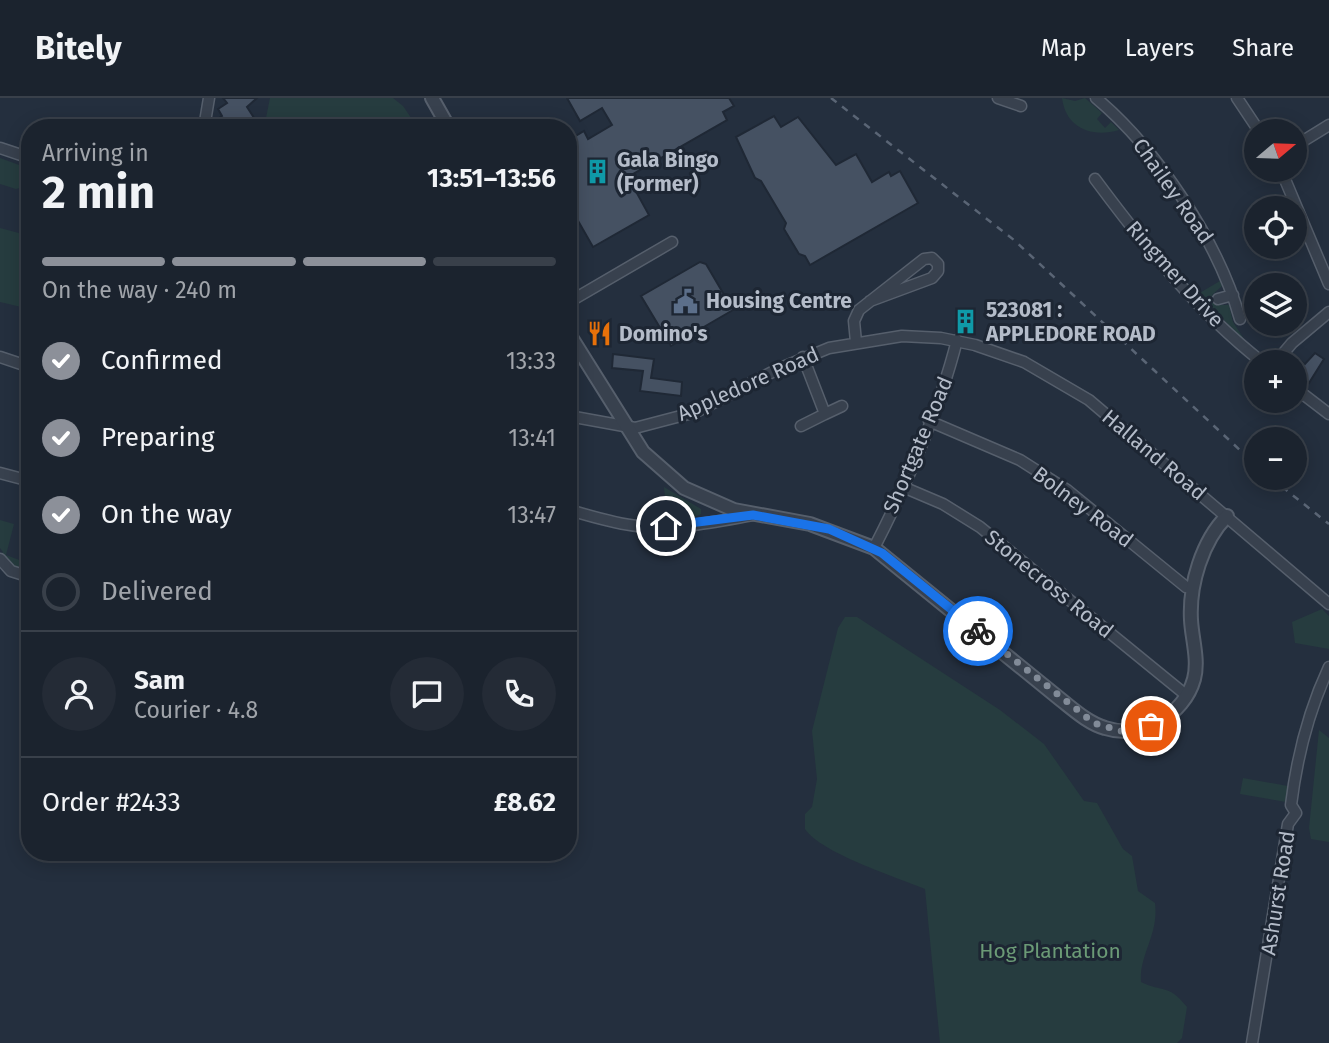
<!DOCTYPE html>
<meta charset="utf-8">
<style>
body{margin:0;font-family:"Fira Sans",sans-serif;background:#242b36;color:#f1f3f6;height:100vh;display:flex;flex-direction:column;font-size:26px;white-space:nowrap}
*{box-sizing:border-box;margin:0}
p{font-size:23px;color:#a0a4aa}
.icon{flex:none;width:38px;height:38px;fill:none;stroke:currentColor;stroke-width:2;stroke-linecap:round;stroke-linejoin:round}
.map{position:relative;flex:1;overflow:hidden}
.panel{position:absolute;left:21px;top:21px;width:556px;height:742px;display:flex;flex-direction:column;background:#1b232e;border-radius:28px;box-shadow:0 4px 18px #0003,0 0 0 2px #39404a}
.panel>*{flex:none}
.needle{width:46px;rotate:71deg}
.buttons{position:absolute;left:1244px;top:21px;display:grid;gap:14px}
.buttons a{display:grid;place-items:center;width:63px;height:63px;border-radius:50%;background:#1b232e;box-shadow:0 4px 18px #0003,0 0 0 2px #39404a;font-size:35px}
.pin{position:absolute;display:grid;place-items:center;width:60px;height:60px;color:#fff;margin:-30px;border:4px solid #fff;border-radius:50%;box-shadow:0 2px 7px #0007}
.courier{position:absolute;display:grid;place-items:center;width:70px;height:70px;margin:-35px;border:5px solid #1a73e8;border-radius:50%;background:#fff;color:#222;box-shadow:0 2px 9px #0007}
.overview em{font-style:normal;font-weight:700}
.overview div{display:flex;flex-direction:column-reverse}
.overview{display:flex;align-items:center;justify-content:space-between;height:119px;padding:0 21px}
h1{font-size:46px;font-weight:700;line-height:52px}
.bar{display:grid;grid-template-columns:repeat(4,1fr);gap:10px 7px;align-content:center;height:84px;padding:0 21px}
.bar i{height:9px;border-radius:5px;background:#39404a}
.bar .selected{background:#8c9099}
.bar p{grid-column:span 4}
.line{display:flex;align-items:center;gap:18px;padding:0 21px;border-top:2px solid #39404a}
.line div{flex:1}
.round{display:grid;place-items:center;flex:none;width:74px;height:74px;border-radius:37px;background:#242b36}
ol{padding:0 21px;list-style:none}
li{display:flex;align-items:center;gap:21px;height:77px}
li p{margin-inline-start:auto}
li .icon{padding:7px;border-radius:50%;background:#8c9099;color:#fff;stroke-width:4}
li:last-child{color:#a0a4aa}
li i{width:38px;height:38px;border:4px solid #39404a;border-radius:50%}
header{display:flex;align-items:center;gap:42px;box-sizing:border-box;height:98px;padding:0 35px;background:#1b232e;border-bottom:2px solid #39404a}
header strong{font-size:33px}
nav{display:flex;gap:38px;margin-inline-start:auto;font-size:24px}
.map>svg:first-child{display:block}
.green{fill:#263c3f}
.building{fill:#455162;stroke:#1f2835;stroke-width:2}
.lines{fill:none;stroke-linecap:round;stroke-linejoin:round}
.minor-casing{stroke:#565f6c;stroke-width:13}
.tertiary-casing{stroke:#565f6c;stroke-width:16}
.minor{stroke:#38414e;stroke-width:10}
.tertiary{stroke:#38414e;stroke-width:12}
.rail{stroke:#5a6575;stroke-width:2.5;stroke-dasharray:7 7;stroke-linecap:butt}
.done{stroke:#828b98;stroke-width:7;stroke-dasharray:0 12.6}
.route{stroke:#1a73e8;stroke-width:9}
.labels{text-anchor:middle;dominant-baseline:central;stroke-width:6;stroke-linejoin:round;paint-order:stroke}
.poi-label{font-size:21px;font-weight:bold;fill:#b4bcc9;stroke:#1d2633;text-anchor:start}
.street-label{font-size:21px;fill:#b4bcc9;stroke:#1d2633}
.park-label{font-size:21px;fill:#6b9a76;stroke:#1d2633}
</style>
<header>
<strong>Bitely</strong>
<nav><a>Map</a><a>Layers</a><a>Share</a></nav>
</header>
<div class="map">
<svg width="1329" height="945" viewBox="0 0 1329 945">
<rect width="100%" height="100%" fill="#242f3e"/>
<path class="green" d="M270,0h123l10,8 15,22h-154z
M1062,0l13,3 10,-3 17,15 -5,6 8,9 6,-6 8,8c-28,8 -53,-2 -57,-32z
M0,60l30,11v16l-14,4 -16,-5z
M0,130l30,8v73l-30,-7z
M1220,183l2,5 -10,9 3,10h14l4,17 13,20 -48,-48z
M664,389l37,22v5l-11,5h-23z
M0,422l14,4 -8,31 24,9v9l-20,-5 -10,-13 3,-3 -3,-4z
M1322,511l7,7v33l-34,-6 -3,-21z
M845,519h12l143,93 44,34 40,57 13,2 26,46 9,7 6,35 17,12c4,32 -16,51 -14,79 22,11 27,1 46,25l-5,31 -5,5h-237l-15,-154c-29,-12 -104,-36 -120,-60v-15l7,-7 5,-28 -5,-48 26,-103z
M1319,632l10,8v104l-18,-3 -2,-11z
M1243,680l45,8 -2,16 -46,-8z"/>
<path class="building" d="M223,0h34l-10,9 11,17 -6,4h-34l-4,-7 8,-5 -4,-7 9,-6z
M567,0h162l5,8 -11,6 4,8 -99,57 21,38 -56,32 -24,-42v-65l15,-9 4,8 24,-14 -10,-17 -22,13z
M774,18l7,11 17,-10 38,48 20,-11 16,28 17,-10 2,4 9,-5 18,32 -108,62 -5,-9 -6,-2 -15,-25 2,-6 -25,-42 -6,-3 -19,-41z
M700,164l6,2 27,46 -62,36 -30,-50z
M1315,255l9,6 -15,24 -14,-10v-16l10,7z
M613,256l41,5 -3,19 31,4 -1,14 -41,-5 3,-20 -31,-3z"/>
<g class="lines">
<defs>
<path id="minor" d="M998,0l23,8
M1096,0c61,51 123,145 144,221
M1237,0l22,33
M204,30l5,-30
M1295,48l34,-21
M0,50l30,10
M1281,72l48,114
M1095,81c49,66 102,132 167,183
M1218,201l15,-4
M569,204l103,-60
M856,244l-2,-21 5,-11 65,-51 8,-1 6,6v7l-6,7 -62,23
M0,259l30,10
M1276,264l16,-19 37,-31
M1295,290l34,26
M825,316l17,-8
M569,318l66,12 61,-16 82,-43 51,-21 73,-12 39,2 34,7 49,17 65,38 240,204
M929,323l91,39 47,30 119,97 6,1
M801,328l24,-12 -22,-57
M0,375l30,8
M903,389l40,17 37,23 206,168
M569,412c22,6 46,14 69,16 38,4 77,-4 114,-11
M874,450c32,-62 66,-140 83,-208
M0,461l11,12 19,6
M569,526h1
M1252,945l36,-219 8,-11 -5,-8c6,-49 17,-93 38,-138"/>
<path id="tertiary" d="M432,0l17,30
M569,236l74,118 41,36 50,22 76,14 64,24 186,151c14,11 28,24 45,29 37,12 79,-13 89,-49 5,-19 -2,-40 -3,-59 -2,-35 11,-79 36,-104"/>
</defs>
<use href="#minor" class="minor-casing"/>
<use href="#tertiary" class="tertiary-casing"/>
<use href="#minor" class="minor"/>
<use href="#tertiary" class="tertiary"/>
<path class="rail" d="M831,0l183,142 242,225
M1271,380l58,46"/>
</g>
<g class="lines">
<path class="done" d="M978,533l116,92 31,9 26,-6"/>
<path class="route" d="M666,428l87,-11 76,14 53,24 96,78"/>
</g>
<defs>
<symbol id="building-bare" viewBox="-9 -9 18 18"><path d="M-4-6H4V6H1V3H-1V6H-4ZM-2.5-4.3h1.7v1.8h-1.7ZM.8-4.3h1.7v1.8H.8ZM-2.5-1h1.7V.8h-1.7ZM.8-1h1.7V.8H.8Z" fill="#0f9aa8" stroke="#1d2633" stroke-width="2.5" paint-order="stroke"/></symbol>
<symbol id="civic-bare" viewBox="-9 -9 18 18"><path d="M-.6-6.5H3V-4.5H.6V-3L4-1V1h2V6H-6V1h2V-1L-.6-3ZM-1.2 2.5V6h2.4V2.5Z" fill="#5c6f8a" stroke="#1d2633" stroke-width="2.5" paint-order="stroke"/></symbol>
<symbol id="restaurant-bare" viewBox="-9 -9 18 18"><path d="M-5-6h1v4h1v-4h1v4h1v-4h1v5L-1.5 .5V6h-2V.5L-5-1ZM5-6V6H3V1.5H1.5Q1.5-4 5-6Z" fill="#e8710a" stroke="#1d2633" stroke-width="2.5" paint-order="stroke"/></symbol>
</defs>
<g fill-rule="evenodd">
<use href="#building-bare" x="580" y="56" width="35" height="35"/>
<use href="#civic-bare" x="668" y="186" width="35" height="35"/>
<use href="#building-bare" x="948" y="206" width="35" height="35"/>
<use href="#restaurant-bare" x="582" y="218" width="35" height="35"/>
</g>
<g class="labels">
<g class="poi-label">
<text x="617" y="62">Gala Bingo<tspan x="617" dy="24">(Former)</tspan></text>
<text x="706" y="203">Housing Centre</text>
<text x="986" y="212">523081 :<tspan x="986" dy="24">APPLEDORE ROAD</tspan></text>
<text x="619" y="236">Domino's</text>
</g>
<g class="street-label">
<text transform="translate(1173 93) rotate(55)">Chailey Road</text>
<text transform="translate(1175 176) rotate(48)">Ringmer Drive</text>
<text transform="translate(748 286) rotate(-24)">Appledore Road</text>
<text transform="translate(918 347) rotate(-67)">Shortgate Road</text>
<text transform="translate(1154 357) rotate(40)">Halland Road</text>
<text transform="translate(1083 409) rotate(37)">Bolney Road</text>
<text transform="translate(1049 486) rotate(39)">Stonecross Road</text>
<text transform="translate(1278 795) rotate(-81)">Ashurst Road</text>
</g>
<g class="park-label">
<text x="1050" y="853">Hog Plantation</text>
</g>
</g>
</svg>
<div class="buttons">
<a><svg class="needle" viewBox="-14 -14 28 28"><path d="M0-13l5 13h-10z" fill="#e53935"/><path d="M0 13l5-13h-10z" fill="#a0a4aa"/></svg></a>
<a><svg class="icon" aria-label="locate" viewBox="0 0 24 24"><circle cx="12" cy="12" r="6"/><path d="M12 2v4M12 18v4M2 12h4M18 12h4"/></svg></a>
<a><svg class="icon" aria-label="layers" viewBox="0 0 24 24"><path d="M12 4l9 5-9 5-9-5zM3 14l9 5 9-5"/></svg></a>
<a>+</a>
<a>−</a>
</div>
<div class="pin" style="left:1151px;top:628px;background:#ea580c"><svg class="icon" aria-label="bag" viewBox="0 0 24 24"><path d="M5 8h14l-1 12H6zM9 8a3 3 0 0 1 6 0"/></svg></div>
<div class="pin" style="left:666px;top:428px;background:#1f2937"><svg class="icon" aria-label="home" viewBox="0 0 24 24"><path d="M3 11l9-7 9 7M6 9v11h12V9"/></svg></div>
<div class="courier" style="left:978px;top:533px"><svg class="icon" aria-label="bike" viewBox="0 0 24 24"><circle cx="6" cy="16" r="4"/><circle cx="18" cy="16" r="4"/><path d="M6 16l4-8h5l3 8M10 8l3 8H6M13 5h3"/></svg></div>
<section class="panel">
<div class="overview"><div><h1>2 min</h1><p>Arriving in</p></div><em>13:51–13:56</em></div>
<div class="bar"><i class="selected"></i><i class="selected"></i><i class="selected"></i><i></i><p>On the way · 240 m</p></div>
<ol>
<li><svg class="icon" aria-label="check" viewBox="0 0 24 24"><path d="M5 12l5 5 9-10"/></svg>Confirmed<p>13:33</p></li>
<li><svg class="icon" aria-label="check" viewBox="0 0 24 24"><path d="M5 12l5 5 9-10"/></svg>Preparing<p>13:41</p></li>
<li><svg class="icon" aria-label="check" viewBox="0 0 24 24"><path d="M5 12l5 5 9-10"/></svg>On the way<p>13:47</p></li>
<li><i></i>Delivered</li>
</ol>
<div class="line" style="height:126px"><a class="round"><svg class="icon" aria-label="person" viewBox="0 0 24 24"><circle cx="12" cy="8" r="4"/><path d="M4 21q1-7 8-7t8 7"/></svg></a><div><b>Sam</b><p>Courier · 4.8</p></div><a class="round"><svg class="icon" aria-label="chat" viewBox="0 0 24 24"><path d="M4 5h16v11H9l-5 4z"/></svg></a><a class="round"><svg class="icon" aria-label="phone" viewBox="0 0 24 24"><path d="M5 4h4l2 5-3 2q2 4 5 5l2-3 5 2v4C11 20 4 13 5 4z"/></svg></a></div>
<div class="line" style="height:91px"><div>Order #2433</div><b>£8.62</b></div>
</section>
</div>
